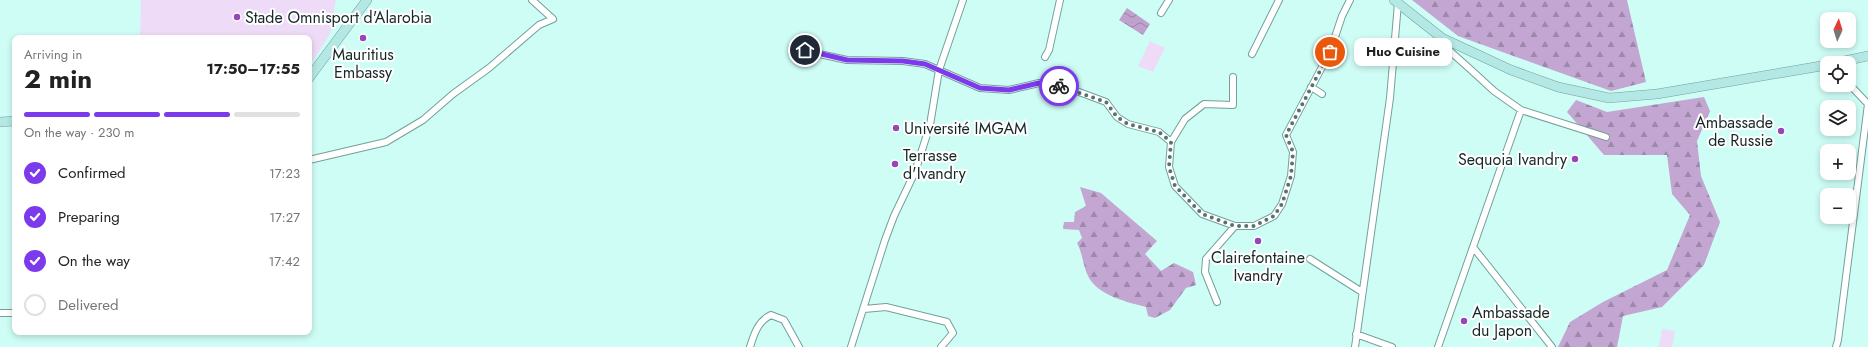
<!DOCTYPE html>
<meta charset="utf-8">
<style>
body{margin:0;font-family:Jost,sans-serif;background:#f6f6f6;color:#222;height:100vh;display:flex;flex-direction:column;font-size:15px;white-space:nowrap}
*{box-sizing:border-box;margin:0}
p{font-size:13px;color:#767676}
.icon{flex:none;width:22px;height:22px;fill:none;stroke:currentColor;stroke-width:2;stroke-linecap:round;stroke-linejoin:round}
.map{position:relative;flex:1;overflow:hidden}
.side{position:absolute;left:12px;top:35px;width:300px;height:300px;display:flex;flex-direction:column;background:#fff;border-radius:8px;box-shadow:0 2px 6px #0003}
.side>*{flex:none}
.needle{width:26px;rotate:4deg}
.tools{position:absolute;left:1820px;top:12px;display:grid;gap:8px}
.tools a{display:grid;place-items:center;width:36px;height:36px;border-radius:8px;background:#fff;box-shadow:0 2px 6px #0003;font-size:20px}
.pin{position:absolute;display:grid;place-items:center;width:34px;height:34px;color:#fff;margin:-17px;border:2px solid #fff;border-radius:50%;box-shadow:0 1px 4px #0007}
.courier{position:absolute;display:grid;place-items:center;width:40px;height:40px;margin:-20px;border:3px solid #7c3aed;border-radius:50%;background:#fff;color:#222;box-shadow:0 1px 5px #0007}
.bubble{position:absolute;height:28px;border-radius:8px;background:#fff;box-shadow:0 2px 6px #0003;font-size:13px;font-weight:700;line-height:28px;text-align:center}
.headline em{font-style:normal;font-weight:700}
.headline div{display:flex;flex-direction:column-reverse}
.headline{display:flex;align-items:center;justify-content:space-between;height:68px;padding:0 12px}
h1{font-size:26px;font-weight:700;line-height:30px}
.bar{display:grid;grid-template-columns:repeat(4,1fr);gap:6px 4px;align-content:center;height:48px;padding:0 12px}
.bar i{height:5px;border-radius:3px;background:#e0e0e0}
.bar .current{background:#7c3aed}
.bar p{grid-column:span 4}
ol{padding:0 12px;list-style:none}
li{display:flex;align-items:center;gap:12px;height:44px}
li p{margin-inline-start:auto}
li .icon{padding:4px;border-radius:50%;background:#7c3aed;color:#fff;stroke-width:4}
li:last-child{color:#767676}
li i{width:22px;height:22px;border:2px solid #e0e0e0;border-radius:50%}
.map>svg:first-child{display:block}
.forest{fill:url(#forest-firs)}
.garden{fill:#eedbf8}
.water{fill:url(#water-waves)}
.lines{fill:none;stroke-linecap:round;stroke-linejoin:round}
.street-casing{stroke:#74a09a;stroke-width:8}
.secondary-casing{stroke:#74a09a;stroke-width:10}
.street{stroke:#fff;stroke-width:6}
.secondary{stroke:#b3e8e4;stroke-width:9}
.done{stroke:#56736f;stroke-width:4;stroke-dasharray:0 7.2}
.route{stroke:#7c3aed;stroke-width:5}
.poi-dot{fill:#9547b7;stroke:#fff;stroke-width:1.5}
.labels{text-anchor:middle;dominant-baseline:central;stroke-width:4;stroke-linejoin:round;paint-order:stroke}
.poi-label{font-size:16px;fill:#162826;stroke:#fff;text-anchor:start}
</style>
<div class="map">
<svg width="1868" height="347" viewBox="0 0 1868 347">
<defs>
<pattern id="forest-firs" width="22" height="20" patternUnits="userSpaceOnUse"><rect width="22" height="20" fill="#c3a6d2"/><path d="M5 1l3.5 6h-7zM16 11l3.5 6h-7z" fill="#9d87aa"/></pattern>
<pattern id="water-waves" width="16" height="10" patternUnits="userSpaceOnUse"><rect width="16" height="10" fill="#bea1cc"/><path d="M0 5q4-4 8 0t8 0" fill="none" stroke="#9983a5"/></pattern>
</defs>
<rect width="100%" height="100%" fill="#cefdf6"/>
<path class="forest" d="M1412,0h215l19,82 -35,9 -153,-55z
M1704,97l6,14 -13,30 4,35 19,46 -16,43 -42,42 -39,9 -6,31h-59l12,-25 33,-20 64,-32 23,-55 -18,-21 -5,-39h-63l-37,-43 9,-12 31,12z
M1080,187l21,6 56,48 -12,13 16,17 13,-8 19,9 3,13 -10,3 -16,22 -15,8 -7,-2 -2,-9c-19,-5 -46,-11 -57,-29 -6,-11 -6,-24 -12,-35l5,-5 -3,-8 -16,-1 1,-7h10l1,-10 11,-6z"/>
<path class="garden" d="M141,0h195l-6,34 -21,33v-29h-169z
M1150,41l15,7 -12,24 -15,-6z
M1662,329l13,2 -3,16h-13z"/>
<path class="water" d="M1127,8l23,16 -7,11 -24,-15z"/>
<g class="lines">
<defs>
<path id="street" d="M1161,13l8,-13
M1442,38l1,7 27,24 24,22 27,19 85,27
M792,48l55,12 56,1 22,3 55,24 29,2 30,-7h9l31,9 27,10 11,15 11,7 31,8 12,10
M1252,54l27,-54
M1045,57l4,-7 11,-50
M1233,77v28l-29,-1 -19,15 -14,23 -2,25 6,19 27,28 33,12h19l20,-10 8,-12 9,-28 2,-24 -7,-17 44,-83 12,-36 8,-16
M1311,87l11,7
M309,160l77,-18 37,-22 30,-26 36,-26 50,-43 14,-6 -21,-19
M1473,247l79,100
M1310,259l52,33
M1217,302l-12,-30 1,-13 29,-33
M864,309l22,-2 61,15 6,11 -12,14
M0,313h15
M1356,334l36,13
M750,347c4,-13 8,-26 21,-32l13,5 15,27
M851,347l34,-107 9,-24 21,-44 15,-47 9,-55 24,-70
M1355,347l35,-249 8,-95
M1438,347l83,-237
M1836,347l2,-7 30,-236 -19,-20"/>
<path id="secondary" d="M1394,0l48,38 69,32 47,17 51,11 48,-4 170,-29
M1835,63l33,-7
M309,78l58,-78
M0,122l15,-1"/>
</defs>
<use href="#street" class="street-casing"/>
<use href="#secondary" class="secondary-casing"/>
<use href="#street" class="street"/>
<use href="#secondary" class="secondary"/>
</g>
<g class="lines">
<path class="done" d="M1059,86l47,16 11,15 11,7 31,8 12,10 -2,25 6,19 27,28 33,12h19l20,-10 8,-12 9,-28 2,-24 -7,-17 44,-83"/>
<path class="route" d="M805,50l42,10 56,1 22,3 55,24 29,2 30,-7 20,3"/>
</g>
<g class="poi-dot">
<circle cx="237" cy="17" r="4"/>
<circle cx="363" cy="38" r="4"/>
<circle cx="896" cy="128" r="4"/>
<circle cx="1781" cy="131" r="4"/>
<circle cx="1575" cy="159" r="4"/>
<circle cx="895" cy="164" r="4"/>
<circle cx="1258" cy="241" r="4"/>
<circle cx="1464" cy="321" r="4"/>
</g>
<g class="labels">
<g class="poi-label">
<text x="245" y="17">Stade Omnisport d'Alarobia</text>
<text x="363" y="54" text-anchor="middle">Mauritius<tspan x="363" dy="18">Embassy</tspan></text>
<text x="1773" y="122" text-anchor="end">Ambassade<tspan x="1773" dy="18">de Russie</tspan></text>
<text x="904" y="128">Université IMGAM</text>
<text x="903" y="155">Terrasse<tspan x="903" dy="18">d'Ivandry</tspan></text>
<text x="1567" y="159" text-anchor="end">Sequoia Ivandry</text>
<text x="1258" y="257" text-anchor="middle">Clairefontaine<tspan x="1258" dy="18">Ivandry</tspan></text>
<text x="1472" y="312">Ambassade<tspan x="1472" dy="18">du Japon</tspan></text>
</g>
</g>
</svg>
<div class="tools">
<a><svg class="needle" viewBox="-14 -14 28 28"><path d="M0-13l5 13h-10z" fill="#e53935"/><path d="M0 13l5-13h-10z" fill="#767676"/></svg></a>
<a><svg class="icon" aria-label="locate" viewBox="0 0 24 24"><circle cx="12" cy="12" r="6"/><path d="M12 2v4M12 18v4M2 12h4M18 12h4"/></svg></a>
<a><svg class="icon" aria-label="layers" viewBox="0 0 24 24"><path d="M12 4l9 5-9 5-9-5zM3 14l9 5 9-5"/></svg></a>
<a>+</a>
<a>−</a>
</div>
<div class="pin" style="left:1330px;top:52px;background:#ea580c"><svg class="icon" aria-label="bag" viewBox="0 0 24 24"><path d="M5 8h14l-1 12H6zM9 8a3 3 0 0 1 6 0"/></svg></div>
<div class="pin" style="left:805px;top:50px;background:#1f2937"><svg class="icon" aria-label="home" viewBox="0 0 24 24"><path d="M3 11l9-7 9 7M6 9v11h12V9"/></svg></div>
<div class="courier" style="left:1059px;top:86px"><svg class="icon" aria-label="bike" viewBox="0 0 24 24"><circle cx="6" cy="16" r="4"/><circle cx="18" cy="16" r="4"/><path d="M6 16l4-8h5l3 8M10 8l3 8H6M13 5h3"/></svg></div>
<div class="bubble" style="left:1354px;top:38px;width:98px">Huo Cuisine</div>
<section class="side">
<div class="headline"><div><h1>2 min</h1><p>Arriving in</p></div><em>17:50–17:55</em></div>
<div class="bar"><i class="current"></i><i class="current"></i><i class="current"></i><i></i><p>On the way · 230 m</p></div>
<ol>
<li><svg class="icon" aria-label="check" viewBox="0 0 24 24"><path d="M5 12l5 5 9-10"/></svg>Confirmed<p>17:23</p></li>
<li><svg class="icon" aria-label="check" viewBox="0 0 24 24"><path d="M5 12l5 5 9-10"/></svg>Preparing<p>17:27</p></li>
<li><svg class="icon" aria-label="check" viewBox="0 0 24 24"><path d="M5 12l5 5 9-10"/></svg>On the way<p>17:42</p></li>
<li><i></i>Delivered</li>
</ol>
</section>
</div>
